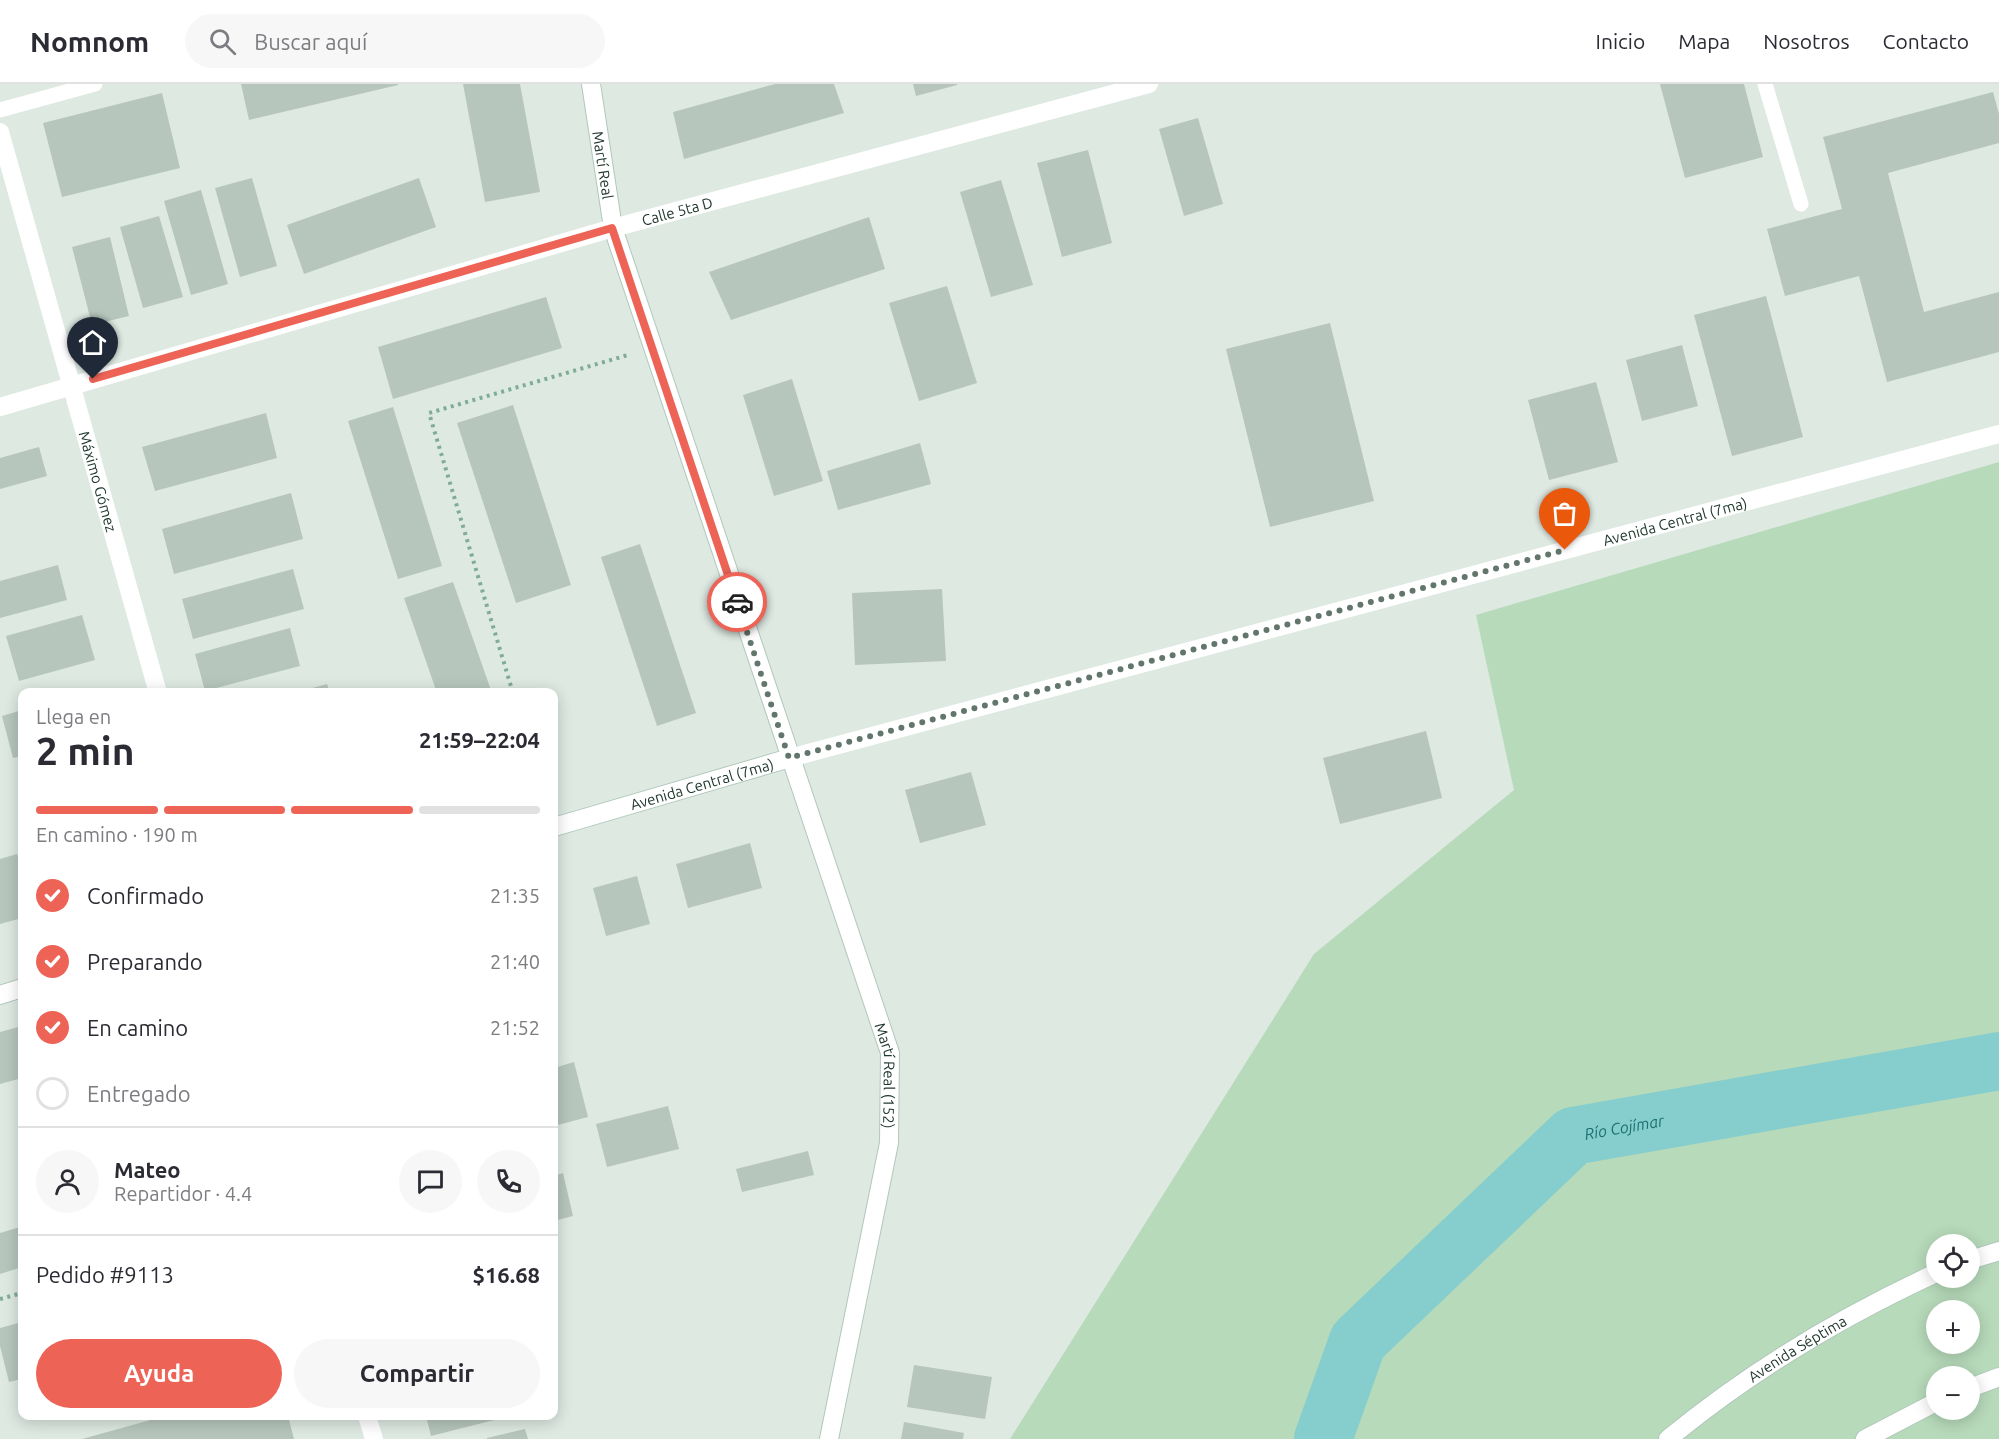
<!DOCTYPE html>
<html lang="es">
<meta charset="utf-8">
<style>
body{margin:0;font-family:Ubuntu,sans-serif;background:#f7f7f7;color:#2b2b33;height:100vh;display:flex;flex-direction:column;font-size:22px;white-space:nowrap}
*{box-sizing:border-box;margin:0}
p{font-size:20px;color:#7c7c81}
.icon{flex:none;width:33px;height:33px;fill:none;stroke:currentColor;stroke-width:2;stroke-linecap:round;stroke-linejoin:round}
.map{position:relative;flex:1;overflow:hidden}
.sheet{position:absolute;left:18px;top:604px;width:540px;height:732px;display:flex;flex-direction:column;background:#fff;border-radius:12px;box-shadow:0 3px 15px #0003}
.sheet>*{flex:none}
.buttons{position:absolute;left:1926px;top:1150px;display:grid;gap:12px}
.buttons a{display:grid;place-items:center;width:54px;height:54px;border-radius:50%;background:#fff;box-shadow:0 3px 15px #0003;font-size:30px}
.pin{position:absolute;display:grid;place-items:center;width:51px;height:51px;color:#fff;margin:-62px -26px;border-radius:50% 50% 50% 0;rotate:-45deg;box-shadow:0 0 6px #0007}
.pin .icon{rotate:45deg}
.courier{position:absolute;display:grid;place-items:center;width:60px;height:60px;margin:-30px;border:4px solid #ed6457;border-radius:50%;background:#fff;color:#222;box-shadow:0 2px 8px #0007}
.summary em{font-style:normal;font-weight:700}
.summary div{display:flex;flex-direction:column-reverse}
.summary{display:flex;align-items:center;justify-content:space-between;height:102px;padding:0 18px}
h1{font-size:39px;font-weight:700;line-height:45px}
.bar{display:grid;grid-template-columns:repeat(4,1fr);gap:9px 6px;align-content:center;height:72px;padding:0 18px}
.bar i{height:8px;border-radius:4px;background:#e1e1e2}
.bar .active{background:#ed6457}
.bar p{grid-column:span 4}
.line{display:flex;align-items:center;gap:15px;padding:0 18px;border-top:2px solid #e1e1e2}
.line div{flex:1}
.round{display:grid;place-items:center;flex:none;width:63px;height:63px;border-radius:32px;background:#f7f7f7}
ol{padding:0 18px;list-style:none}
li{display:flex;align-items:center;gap:18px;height:66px}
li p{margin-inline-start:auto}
li .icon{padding:6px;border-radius:50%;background:#ed6457;color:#fff;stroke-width:4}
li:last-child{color:#7c7c81}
li i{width:33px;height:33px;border:3px solid #e1e1e2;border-radius:50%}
.primary-button{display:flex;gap:12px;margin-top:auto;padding:12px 18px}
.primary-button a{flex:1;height:69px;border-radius:36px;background:#ed6457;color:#fff;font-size:24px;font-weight:700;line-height:69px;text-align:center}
.primary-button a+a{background:#f7f7f7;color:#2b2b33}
header{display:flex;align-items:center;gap:36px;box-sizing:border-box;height:84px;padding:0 30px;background:#fff;border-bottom:2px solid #e1e1e2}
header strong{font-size:28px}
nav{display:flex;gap:33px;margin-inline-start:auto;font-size:21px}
.search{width:420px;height:54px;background:#f7f7f7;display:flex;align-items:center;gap:15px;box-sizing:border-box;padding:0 21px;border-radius:33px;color:#7c7c81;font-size:22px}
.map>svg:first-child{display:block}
.green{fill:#b7daba;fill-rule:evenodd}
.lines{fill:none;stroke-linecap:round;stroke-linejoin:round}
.river{stroke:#86cdcd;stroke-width:58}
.building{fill:#b6c6bd}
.secondary-casing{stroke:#b1c8bc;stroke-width:20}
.path{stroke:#7fac97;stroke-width:4;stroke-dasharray:3 4.5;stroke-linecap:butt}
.lane{stroke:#fff;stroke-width:15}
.street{stroke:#fff;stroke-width:18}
.secondary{stroke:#fff;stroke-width:18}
.done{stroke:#62766c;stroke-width:6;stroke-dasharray:0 10.8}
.route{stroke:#ed6457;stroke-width:8}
.labels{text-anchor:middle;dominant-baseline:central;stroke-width:4.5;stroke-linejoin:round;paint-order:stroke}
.street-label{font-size:15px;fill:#20382d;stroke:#eef6f0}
.water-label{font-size:16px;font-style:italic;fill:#1d7071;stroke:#eef6f0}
</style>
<header>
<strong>Nomnom</strong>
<div class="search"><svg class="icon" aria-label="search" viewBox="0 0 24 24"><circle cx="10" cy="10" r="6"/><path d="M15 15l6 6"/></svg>Buscar aquí</div>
<nav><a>Inicio</a><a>Mapa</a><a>Nosotros</a><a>Contacto</a></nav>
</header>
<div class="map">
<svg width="1999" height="1355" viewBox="0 0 1999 1355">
<rect width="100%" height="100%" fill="#dee9e2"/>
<path class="green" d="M1999,378v977h-989l304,-485 200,-164 -38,-175zM1936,1161h34v33h-34zM1936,1227h34v33h-34zM1936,1293h34v33h-34z"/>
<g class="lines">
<path class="river" id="s1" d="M1323,1355l35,-98 215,-205 426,-75"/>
</g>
<path class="building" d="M241,0h157v1l-149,35z
M463,0h57l20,108 -55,10z
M775,0h59l10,29 -160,46 -11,-47z
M913,0h44v1l-41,11z
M1660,0h84l19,73 -78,21z
M1993,8l6,22v29l-111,30 36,139 75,-20v60l-112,30 -28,-106 -74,20 -18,-67 75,-20 -19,-72z
M162,9l18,75 -118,29 -19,-74z
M1198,34l25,86 -39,12 -25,-87z
M1088,66l24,93 -50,14 -25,-94z
M252,94l25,88 -37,11 -25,-89z
M419,94l17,49 -132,47 -17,-49z
M1001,96l32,105 -42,12 -31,-105z
M201,106l27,94 -37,11 -27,-94z
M159,132l24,81 -40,11 -23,-81z
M869,133l16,52 -154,51 -22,-48z
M110,153l19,79 -37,9 -20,-78z
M947,202l30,97 -58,18 -30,-98z
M1766,212l37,141 -71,19 -38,-141z
M546,213l16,51 -169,51 -15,-52z
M1330,239l44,178 -104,26 -44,-178z
M1682,261l16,61 -56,15 -16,-61z
M792,295l31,102 -49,15 -31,-101z
M1596,298l22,80 -69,18 -21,-80z
M513,321l58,180 -55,18 -59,-180z
M393,323l49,159 -44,13 -50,-158z
M266,329l11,45 -122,33 -13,-44z
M920,359l11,41 -93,26 -11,-39z
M39,363l8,29 -47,13v-31z
M291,409l12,46 -129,35 -12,-45z
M640,460l56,169 -39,13 -56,-169z
M58,481l9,35 -67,18v-37z
M293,485l11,40 -111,30 -11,-40z
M453,498l39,111h-55l-33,-95z
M942,505l4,72 -91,4 -3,-72z
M82,531l13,45 -76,21 -13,-45z
M290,544l10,38 -95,25 -10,-37z
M327,600l3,9h-32v-1z
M22,626v46l-9,2 -11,-42z
M1426,647l16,67 -102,26 -17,-66z
M971,688l15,53 -66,18 -15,-53z
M750,759l12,45 -74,20 -12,-44z
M17,770l2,6h3v58l-22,6v-65z
M637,792l13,48 -44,12 -13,-48z
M22,942v52l-22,6v-52z
M574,978l14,55 -34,9v-58z
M668,1022l11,43 -72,18 -11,-43z
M808,1067l6,24 -72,17 -6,-23z
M563,1089l10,43 -19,5v-45z
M20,1143l2,10v30l-22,7v-41z
M22,1238v57l-13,3 -9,-36v-18z
M914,1281l78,12 -7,42 -78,-12z
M165,1332h123l6,23h-212z
M426,1332h80v1l-75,19z
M904,1338l60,11 -1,6h-62z
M525,1345l3,10h-41v-1z"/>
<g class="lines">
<defs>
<g id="secondary">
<path id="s5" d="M591,0l22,144 277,825 -1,90 -60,296"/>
<path id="s6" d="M554,743l236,-69"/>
<path d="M0,911l22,-7"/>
<path d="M1970,1176l29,-9"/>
<path d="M1970,1304l29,-11"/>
<path id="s7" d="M1668,1355c81,-67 173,-122 268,-166"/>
<path d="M1865,1355l71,-37"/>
</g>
</defs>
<use href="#secondary" class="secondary-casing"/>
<path class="path" d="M513,609l-84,-280 199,-58
M0,1215l22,-6"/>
<path class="lane" d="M1765,0l36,120
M0,26l95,-26"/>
<g class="street">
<path id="s2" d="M0,48l158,561"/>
<path id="s3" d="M0,323l613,-179 536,-144"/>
<path id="s4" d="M790,674l1209,-324"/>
<path d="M367,1332l7,23"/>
</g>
<use href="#secondary" class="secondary"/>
</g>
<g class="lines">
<path class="done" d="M737,518l52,156 776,-208"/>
<path class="route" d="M93,295l519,-151 125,374"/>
</g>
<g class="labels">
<g class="street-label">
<text stroke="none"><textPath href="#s5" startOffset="82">Martí Real</textPath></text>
<text stroke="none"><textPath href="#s3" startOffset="705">Calle 5ta D</textPath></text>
<text stroke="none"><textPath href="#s2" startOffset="363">Máximo Gómez</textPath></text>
<text stroke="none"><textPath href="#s4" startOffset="916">Avenida Central (7ma)</textPath></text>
<text stroke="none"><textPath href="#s6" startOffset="154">Avenida Central (7ma)</textPath></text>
<text stroke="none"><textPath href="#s5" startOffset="1038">Martí Real (152)</textPath></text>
<text stroke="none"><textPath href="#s7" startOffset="158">Avenida Séptima</textPath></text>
</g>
<g class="water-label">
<text stroke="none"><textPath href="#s1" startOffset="453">Río Cojímar</textPath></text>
</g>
</g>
</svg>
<div class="buttons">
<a><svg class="icon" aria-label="locate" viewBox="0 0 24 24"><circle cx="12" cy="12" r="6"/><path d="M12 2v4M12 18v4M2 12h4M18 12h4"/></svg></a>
<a>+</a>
<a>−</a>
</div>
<div class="pin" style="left:1565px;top:466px;background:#ea580c"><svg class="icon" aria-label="bag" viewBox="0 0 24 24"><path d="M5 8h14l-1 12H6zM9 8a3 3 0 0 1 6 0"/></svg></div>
<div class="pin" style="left:93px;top:295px;background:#1f2937"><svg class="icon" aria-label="home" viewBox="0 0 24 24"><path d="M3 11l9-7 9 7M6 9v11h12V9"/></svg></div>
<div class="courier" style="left:737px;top:518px"><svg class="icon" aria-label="car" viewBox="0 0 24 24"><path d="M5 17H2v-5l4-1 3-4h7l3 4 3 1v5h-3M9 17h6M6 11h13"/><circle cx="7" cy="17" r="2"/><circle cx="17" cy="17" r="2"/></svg></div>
<section class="sheet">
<div class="summary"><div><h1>2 min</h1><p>Llega en</p></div><em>21:59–22:04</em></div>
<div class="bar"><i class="active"></i><i class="active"></i><i class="active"></i><i></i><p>En camino · 190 m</p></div>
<ol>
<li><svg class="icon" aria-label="check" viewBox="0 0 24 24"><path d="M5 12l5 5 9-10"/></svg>Confirmado<p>21:35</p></li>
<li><svg class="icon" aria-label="check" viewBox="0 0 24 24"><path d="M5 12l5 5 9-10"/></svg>Preparando<p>21:40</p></li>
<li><svg class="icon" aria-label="check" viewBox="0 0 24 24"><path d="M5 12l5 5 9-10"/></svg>En camino<p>21:52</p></li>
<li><i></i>Entregado</li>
</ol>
<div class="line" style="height:108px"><a class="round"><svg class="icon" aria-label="person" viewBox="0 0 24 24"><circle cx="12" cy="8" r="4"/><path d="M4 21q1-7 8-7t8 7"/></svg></a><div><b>Mateo</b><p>Repartidor · 4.4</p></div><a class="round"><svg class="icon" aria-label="chat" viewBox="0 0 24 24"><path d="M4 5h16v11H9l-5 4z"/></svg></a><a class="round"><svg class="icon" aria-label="phone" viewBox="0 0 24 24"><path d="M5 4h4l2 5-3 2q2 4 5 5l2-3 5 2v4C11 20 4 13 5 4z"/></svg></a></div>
<div class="line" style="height:78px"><div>Pedido #9113</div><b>$16.68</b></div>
<div class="primary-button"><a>Ayuda</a><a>Compartir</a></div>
</section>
</div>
